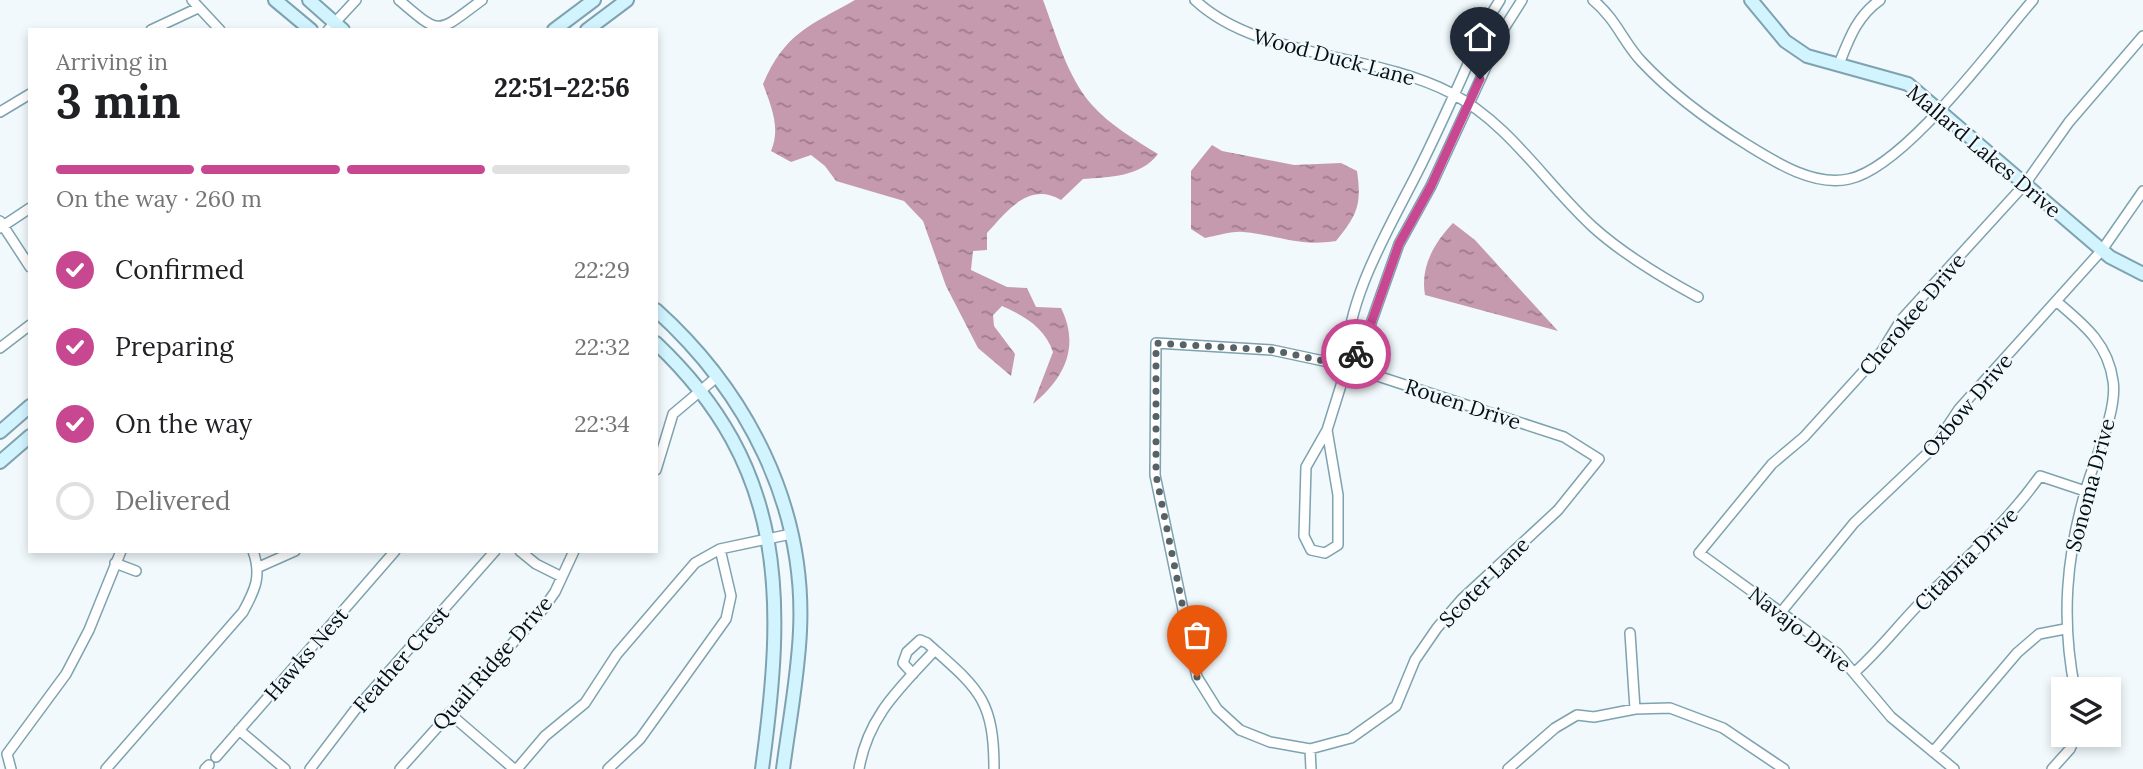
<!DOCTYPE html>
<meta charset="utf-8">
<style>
body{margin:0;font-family:Lora,serif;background:#f6f6f6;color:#202124;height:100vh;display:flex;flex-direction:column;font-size:26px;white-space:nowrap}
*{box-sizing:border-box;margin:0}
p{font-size:23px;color:#757577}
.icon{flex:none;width:38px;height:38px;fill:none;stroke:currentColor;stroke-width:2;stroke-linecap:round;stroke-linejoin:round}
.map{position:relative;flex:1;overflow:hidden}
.side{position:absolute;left:28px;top:28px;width:630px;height:525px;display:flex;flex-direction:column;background:#fff;border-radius:0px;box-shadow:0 4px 10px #0003}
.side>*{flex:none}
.fabs{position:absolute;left:2051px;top:677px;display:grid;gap:14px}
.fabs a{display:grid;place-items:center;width:70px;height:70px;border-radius:0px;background:#fff;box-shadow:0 4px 10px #0003;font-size:35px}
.pin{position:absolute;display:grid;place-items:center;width:60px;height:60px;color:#fff;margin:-72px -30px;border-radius:50% 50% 50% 0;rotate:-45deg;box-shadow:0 0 7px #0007}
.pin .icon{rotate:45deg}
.courier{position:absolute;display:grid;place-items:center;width:70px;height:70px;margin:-35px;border:5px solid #c74790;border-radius:50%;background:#fff;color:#222;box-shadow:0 2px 9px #0007}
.head em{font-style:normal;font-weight:700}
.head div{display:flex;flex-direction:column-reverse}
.head{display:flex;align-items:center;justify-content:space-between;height:119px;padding:0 28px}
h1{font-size:46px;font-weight:700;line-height:52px}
.bar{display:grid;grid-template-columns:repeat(4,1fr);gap:10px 7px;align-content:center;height:84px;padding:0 28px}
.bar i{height:9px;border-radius:5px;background:#e0e0e0}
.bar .active{background:#c74790}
.bar p{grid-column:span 4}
ol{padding:0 28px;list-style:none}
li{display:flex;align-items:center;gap:21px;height:77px}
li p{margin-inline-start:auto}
li .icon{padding:7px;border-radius:50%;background:#c74790;color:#fff;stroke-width:4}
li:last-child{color:#757577}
li i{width:38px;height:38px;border:4px solid #e0e0e0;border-radius:50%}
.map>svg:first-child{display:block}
.water{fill:url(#water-ripples)}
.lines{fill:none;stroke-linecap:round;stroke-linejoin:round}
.street-casing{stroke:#7ea2af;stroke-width:12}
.secondary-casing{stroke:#7ea2af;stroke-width:16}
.street{stroke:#fff;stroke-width:9}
.secondary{stroke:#d2f4ff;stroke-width:12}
.done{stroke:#576266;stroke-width:7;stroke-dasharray:0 12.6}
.route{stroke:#c74790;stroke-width:9}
.labels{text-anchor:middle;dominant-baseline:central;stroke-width:5;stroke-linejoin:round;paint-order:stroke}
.street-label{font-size:21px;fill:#041015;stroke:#f1f9fc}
</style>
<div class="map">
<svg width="2143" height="769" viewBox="0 0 2143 769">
<defs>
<pattern id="water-ripples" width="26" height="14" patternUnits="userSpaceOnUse" patternTransform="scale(1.75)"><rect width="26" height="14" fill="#c599ae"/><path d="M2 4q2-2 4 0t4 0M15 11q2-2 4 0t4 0" fill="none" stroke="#9e7b8c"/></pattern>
</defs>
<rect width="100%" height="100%" fill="#f1f9fc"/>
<path class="water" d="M855,0h188c13,34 24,77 49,105 18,20 43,35 66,49 -17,23 -49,23 -75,25l-22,21c-32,-19 -54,11 -74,33v17l-14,1 -2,19 36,17 20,1 9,19 25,1c19,38 4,70 -28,96l20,-52c-8,-24 -28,-36 -51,-46l-9,9 1,11 21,28 -4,22 -33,-28 -32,-62 -23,-65 -19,-20 -68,-20 -11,-15 -14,-11 -20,7 -20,-11c10,-23 0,-45 -8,-67 22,-51 46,-58 92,-84z
M1212,145l10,6 72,14 47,-2 16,8c5,34 0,44 -21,70 -39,6 -57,-6 -93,-9 -12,-1 -27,4 -38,6l-14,-9v-58z
M1453,223l22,17 83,91 -133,-36c-5,-28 9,-52 28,-72z"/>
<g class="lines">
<defs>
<path id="street" d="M192,0l28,30
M399,0c43,37 38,33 83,0
M1195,0c61,58 177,52 256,93 59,31 94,90 142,134 31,28 68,50 105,70
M1593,0c24,20 30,42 49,62 30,32 67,59 104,82 29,18 68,43 103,35 56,-12 144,-133 184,-179
M151,30l47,-22
M328,30l28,-30
M1839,64c10,-25 18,-48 41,-64
M0,112l30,-18
M0,221l30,46
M0,228l30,-20
M2056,301c27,23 52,42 57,80 5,29 -19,79 -27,108 -20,68 -25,131 -11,201
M1156,343l116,7 75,16 217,71 35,22 -41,51 -96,89 -25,29 -22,32 -19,46 -45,32 -41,11 -40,-7 -30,-12 -23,-21 -20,-32 -42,-202z
M0,348l30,-23
M1347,366c-4,-60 41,-136 68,-189 26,-51 49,-104 72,-156l13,-21
M1327,430l-21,37 -2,69 7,14 14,3 13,-8v-50l-11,-65 20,-64 17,-23 35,-99 32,-58 72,-156 19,-30
M656,470l17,-56 45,-38
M520,551l16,13 26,13
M115,563l21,8
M259,567l36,-16
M1782,611l72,-88 79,-75 26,-39 143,-159 41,-59
M1630,633l5,76
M1855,672c27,-24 48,-53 74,-78 40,-38 79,-73 111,-118l45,15
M913,674l-10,-11 4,-11 13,-12 7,3c50,45 67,54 67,126
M449,713l65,56
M239,730l46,39
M1310,749l1,20
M1933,752l84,-99 22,-19 26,-5
M216,757l179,-206
M11,769l-4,-15 59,-80 23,-44 32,-79
M106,769l137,-157c12,-22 19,-36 10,-61
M205,769l4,-4
M310,769l45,-59 140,-159
M400,769l143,-160 12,-17 19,-41
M517,769l28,-33 40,-33 32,-49 78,-91 25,-14 71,-15
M608,769l32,-30 86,-120 5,-23 -11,-47
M859,769c9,-53 41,-81 76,-119
M1508,769l47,-41 22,-13 17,2 41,-8 35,-1 53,20 61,41
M1954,769l-63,-52 -54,-64 -138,-100 73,-89 32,-27 78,-86 19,-31 124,-136 44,-62 74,-86
M2052,769l18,-20 6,-14"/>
<path id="secondary" d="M275,0l36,30
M309,0l34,30
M1751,0l34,41 22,15 101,28 202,173 33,17
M554,30l40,-30
M587,30l40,-30
M656,310c91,82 150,196 144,321 -2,46 -11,92 -17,138
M656,343c133,126 129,257 106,426
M0,432l30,-26
M0,462l30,-26"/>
</defs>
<use href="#street" class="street-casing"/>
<use href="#secondary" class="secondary-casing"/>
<use href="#street" class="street"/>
<use href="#secondary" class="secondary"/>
</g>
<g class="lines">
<path class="done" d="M1197,677l-41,-202v-132l116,7 75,16 9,-12"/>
<path class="route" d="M1356,354l8,-11 35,-99 32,-58 49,-107"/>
</g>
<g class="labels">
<g class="street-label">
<text transform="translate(1334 57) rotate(15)">Wood Duck Lane</text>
<text transform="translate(1984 151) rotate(40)">Mallard Lakes Drive</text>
<text transform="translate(1912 314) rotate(-50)">Cherokee Drive</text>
<text transform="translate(1463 404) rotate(18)">Rouen Drive</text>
<text transform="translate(1967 405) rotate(-50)">Oxbow Drive</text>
<text transform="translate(2090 485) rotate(-75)">Sonoma Drive</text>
<text transform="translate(1966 559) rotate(-45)">Citabria Drive</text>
<text transform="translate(1484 582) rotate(-45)">Scoter Lane</text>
<text transform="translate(1800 629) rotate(38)">Navajo Drive</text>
<text transform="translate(306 654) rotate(-49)">Hawks Nest</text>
<text transform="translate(401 659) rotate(-49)">Feather Crest</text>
<text transform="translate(492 663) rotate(-49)">Quail Ridge Drive</text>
</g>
</g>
</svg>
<div class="fabs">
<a><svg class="icon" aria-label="layers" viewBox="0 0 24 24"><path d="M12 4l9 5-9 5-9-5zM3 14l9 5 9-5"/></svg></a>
</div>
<div class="pin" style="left:1197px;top:677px;background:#ea580c"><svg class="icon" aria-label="bag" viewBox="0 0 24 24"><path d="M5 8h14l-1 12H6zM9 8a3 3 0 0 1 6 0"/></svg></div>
<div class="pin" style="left:1480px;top:79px;background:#1f2937"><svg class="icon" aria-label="home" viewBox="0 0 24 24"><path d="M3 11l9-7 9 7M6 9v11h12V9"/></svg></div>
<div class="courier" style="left:1356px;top:354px"><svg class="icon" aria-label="bike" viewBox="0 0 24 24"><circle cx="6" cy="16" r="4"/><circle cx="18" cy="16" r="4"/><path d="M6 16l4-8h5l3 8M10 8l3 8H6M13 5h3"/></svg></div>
<section class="side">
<div class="head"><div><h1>3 min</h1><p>Arriving in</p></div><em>22:51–22:56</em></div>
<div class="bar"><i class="active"></i><i class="active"></i><i class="active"></i><i></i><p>On the way · 260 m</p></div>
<ol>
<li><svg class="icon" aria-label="check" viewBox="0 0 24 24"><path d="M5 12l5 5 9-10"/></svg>Confirmed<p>22:29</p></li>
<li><svg class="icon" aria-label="check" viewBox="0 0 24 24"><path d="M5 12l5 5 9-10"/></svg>Preparing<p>22:32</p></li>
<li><svg class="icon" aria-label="check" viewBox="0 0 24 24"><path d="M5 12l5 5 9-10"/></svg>On the way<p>22:34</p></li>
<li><i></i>Delivered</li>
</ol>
</section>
</div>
